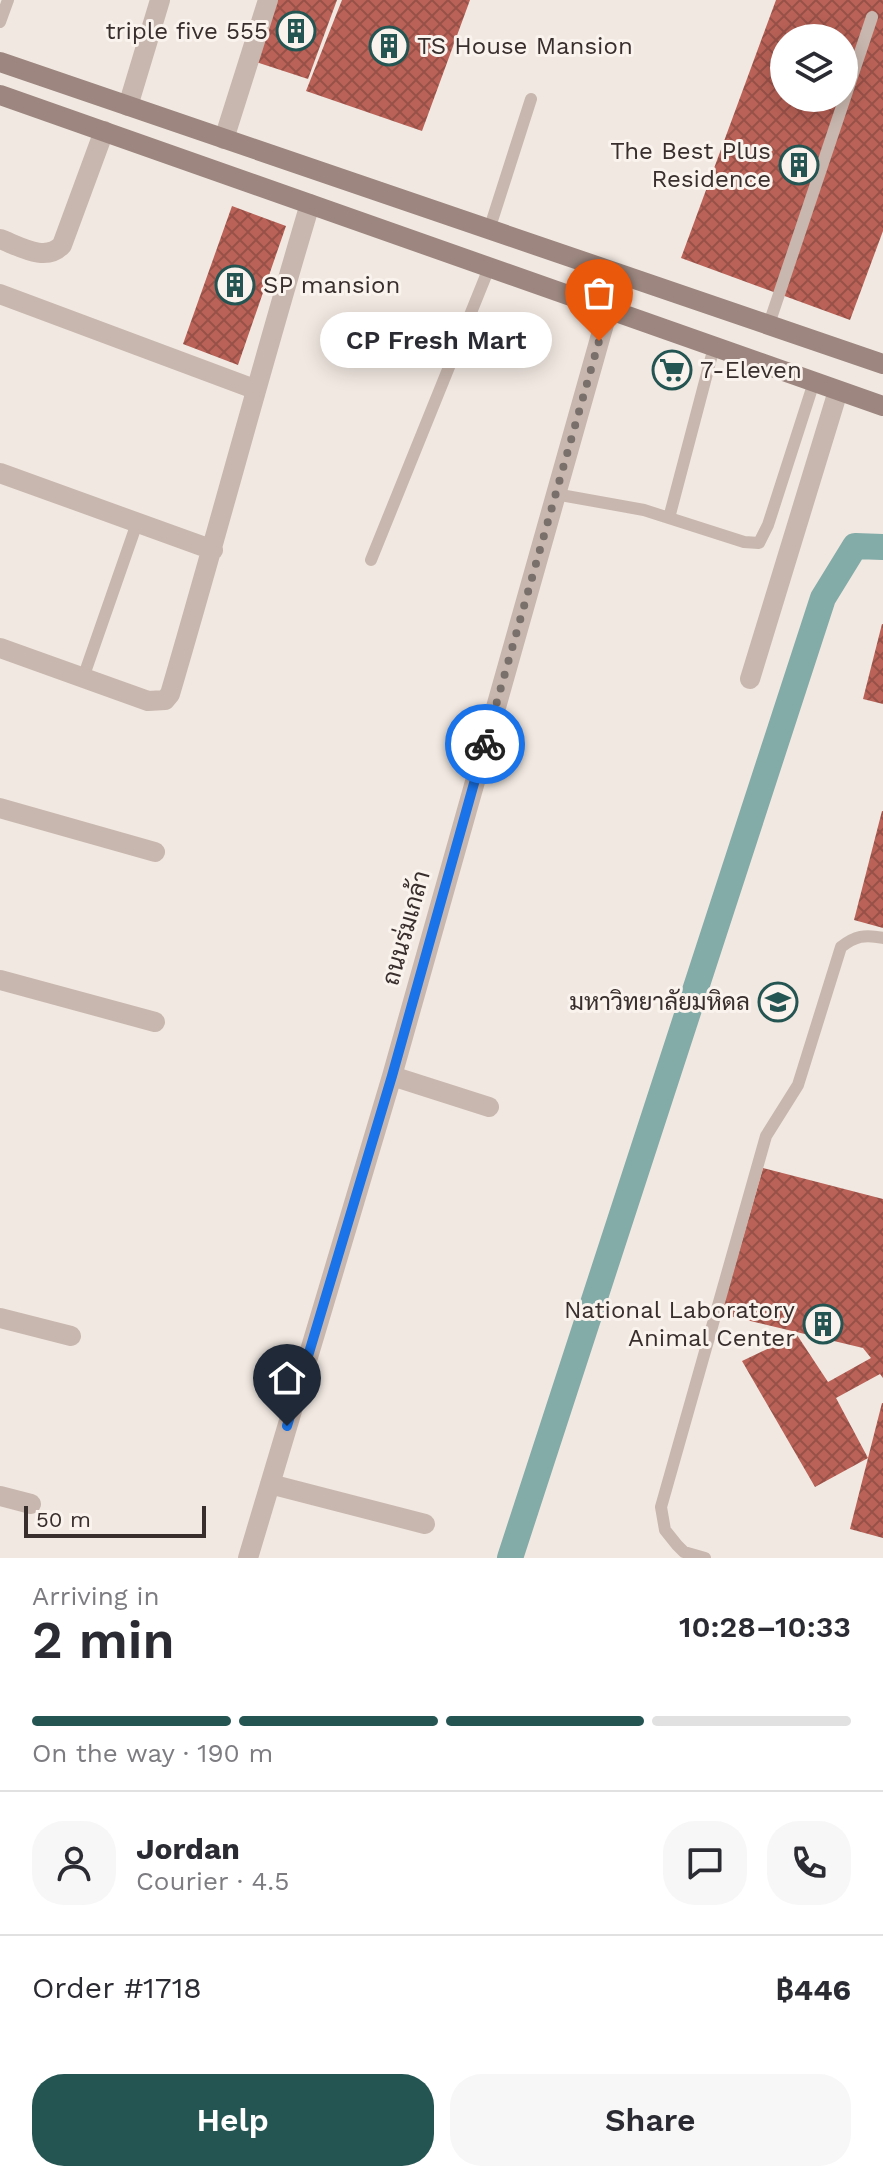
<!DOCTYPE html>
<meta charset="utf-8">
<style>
body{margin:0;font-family:"Work Sans",Sarabun,sans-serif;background:#f7f7f7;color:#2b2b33;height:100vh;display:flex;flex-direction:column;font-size:30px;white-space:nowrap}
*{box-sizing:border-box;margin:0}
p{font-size:26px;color:#7c7c81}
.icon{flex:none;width:44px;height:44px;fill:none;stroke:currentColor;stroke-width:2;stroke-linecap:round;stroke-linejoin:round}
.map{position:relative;height:1558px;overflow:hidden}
.panel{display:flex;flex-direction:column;background:#fff;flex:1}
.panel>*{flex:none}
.buttons{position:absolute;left:770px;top:24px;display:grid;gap:16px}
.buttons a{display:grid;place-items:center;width:88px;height:88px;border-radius:50%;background:#fff;box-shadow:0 4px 20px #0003;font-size:40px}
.scale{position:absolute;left:24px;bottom:20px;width:182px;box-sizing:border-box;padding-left:8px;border:4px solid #382e2c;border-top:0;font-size:22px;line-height:28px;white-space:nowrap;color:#382e2c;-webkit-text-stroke:6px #f9f2ed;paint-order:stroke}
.pin{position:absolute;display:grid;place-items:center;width:68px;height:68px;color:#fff;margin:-82px -34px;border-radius:50% 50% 50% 0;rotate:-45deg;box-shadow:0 0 8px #0007}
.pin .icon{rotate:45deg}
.courier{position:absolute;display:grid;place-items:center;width:80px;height:80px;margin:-40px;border:6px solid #1a73e8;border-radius:50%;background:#fff;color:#222;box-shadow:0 2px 10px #0007}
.bubble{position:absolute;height:56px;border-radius:28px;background:#fff;box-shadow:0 4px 20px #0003;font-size:26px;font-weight:600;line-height:56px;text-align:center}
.headline em{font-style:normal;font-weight:600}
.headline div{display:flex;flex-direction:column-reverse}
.headline{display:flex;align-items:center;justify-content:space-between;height:136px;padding:0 32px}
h1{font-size:52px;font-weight:600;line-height:60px}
.bar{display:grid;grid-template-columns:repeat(4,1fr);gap:12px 8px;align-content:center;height:96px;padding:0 32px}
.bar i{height:10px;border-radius:6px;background:#e1e1e2}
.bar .active{background:#255552}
.bar p{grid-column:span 4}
.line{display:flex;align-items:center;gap:20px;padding:0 32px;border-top:2px solid #e1e1e2}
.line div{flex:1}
.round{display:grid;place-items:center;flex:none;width:84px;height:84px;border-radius:32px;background:#f7f7f7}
.primary-button{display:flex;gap:16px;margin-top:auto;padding:16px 32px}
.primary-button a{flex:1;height:92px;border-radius:32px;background:#255552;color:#fff;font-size:32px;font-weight:600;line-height:92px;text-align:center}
.primary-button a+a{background:#f7f7f7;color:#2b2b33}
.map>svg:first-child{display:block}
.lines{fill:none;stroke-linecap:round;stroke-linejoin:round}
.canal{stroke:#83aba8;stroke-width:26}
.building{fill:url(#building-cross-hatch);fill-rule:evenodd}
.service{stroke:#c8b7ae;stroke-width:12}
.minor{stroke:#c8b7ae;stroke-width:20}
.secondary{stroke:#9c867f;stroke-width:20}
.done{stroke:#796f6b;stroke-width:8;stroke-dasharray:0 14.4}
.route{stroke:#1a73e8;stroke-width:10}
.labels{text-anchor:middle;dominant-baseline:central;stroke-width:6;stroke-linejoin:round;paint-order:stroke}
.poi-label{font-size:24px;fill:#382e2c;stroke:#f9f2ed;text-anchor:end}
.street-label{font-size:24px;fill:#382e2c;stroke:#f9f2ed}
</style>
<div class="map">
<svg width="883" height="1558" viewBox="0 0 883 1558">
<defs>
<pattern id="building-cross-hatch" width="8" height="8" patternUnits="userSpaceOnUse" patternTransform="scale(2)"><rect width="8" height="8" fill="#ba6257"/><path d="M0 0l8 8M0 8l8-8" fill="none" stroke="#985148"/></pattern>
</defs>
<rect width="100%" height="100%" fill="#f1e8e1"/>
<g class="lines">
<path class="canal" d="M510,1558l313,-960 32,-52 28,1"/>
</g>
<path class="building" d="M277,0h60l-29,79 -52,-17z
M342,0h128l-48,131 -116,-40z
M776,0h107v231l-33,89 -169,-62zM784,38h60v60h-60z
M232,206l54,20 -48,139 -55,-21z
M882,624h1v80l-20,-5z
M882,811h1v117l-29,-8z
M763,1168l120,31v179l-3,-4 -44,24 32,60 -53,29 -73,-126 55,-26 31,47 43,-24 -8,-10 -142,-34z
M882,1403h1v135l-33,-9z"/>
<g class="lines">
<path class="service" d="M0,22l8,-22
M489,230l42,-131
M769,324l103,-307
M555,494l89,16 25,8 45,-171
M669,518l75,24 15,1 9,-18 46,-143
M371,560l118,-292
M83,678l54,-155
M705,1558l-21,-6 -7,-7 -12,-15 -4,-23 105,-371 32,-51 43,-138c14,-11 24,-13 42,-9"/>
<path class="minor" d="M128,106l32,-106
M224,139l44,-139
M0,239c19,7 46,24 62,6l42,-114
M0,294l254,95
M0,473l213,77
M0,648l148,53 17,-1 5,-6c48,-163 91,-327 140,-490
M750,679l88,-288
M0,808l155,44
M0,980l155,42
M392,1076l97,31
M0,1318l71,18
M270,1484l155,40
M0,1496l31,8
M248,1558l144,-482 216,-766"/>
<path class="secondary" d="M0,62l883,302
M0,95l883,311"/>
</g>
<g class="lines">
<path class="done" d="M485,744l114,-403"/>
<path class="route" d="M287,1426l105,-350 93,-332"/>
</g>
<defs>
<symbol id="building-ring" viewBox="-11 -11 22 22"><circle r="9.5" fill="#f9f2ed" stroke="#255552" stroke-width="1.5"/><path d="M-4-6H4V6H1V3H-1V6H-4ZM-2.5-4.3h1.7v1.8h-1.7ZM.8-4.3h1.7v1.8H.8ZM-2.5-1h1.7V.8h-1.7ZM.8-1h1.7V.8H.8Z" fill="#255552"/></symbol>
<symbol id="supermarket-ring" viewBox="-11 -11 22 22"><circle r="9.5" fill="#f9f2ed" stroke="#255552" stroke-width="1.5"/><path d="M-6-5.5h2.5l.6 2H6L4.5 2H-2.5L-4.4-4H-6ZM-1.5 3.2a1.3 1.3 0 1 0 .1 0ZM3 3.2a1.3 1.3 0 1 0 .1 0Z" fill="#255552"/></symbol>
<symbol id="university-ring" viewBox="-11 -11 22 22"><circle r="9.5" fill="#f9f2ed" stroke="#255552" stroke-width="1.5"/><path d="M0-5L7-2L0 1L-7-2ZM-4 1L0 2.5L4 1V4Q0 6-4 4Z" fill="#255552"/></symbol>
</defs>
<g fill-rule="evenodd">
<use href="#building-ring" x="274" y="9" width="44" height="44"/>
<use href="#building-ring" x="367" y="24" width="44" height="44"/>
<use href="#building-ring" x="777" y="143" width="44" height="44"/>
<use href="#building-ring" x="213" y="263" width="44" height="44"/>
<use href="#supermarket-ring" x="650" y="348" width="44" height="44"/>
<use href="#university-ring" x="756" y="980" width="44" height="44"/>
<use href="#building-ring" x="801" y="1302" width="44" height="44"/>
</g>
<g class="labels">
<g class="poi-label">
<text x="268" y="31">triple five 555</text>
<text x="417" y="46" text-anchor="start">TS House Mansion</text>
<text x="771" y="151">The Best Plus<tspan x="771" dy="28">Residence</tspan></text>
<text x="263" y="285" text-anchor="start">SP mansion</text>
<text x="700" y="370" text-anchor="start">7-Eleven</text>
<text x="750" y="1002">มหาวิทยาลัยมหิดล</text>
<text x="795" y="1310">National Laboratory<tspan x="795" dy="28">Animal Center</tspan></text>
</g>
<g class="street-label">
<text transform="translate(406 928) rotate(-74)">ถนนร่มเกล้า</text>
</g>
</g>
</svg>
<div class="buttons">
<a><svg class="icon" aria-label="layers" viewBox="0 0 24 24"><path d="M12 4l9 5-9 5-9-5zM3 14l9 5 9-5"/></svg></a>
</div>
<div class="scale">50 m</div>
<div class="pin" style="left:599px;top:341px;background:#ea580c"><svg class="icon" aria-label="bag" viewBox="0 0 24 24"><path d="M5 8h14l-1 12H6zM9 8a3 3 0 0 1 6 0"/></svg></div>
<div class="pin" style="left:287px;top:1426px;background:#1f2937"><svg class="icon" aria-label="home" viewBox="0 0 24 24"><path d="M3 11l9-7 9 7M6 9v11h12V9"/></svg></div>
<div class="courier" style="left:485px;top:744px"><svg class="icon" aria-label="bike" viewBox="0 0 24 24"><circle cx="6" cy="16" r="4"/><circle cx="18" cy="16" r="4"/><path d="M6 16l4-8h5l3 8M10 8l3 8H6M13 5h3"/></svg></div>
<div class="bubble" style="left:320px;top:312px;width:232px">CP Fresh Mart</div>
</div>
<section class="panel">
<div class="headline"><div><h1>2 min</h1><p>Arriving in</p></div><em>10:28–10:33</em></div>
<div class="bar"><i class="active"></i><i class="active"></i><i class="active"></i><i></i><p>On the way · 190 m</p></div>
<div class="line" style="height:144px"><a class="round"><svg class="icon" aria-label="person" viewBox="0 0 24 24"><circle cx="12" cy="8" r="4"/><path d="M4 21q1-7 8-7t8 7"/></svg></a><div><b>Jordan</b><p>Courier · 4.5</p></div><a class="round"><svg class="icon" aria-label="chat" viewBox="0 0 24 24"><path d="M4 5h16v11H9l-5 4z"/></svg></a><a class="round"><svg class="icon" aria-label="phone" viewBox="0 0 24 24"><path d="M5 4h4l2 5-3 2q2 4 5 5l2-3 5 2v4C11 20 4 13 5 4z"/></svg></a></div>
<div class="line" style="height:104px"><div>Order #1718</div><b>฿446</b></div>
<div class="primary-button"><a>Help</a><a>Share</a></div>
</section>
